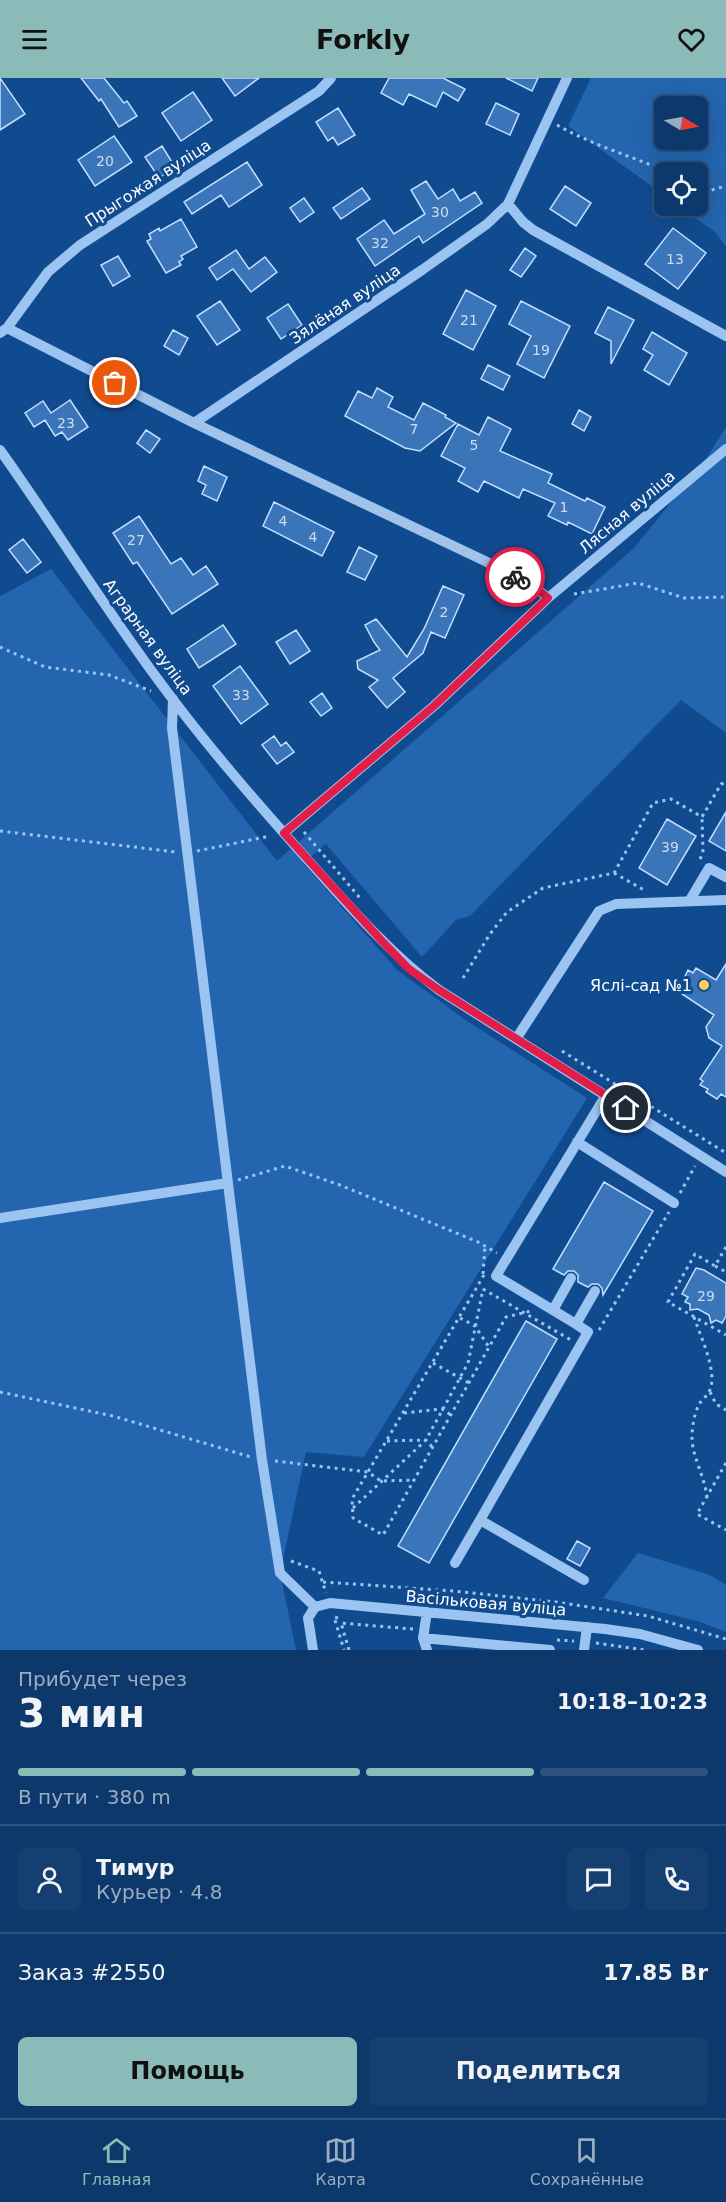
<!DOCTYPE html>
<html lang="ru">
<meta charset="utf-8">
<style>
body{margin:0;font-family:"DejaVu Sans",sans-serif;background:#163f71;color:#f1f3f6;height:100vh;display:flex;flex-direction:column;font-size:22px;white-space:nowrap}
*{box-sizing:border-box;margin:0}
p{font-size:20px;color:#9aacc1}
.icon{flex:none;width:33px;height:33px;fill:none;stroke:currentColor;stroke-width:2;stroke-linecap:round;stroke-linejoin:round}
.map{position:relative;height:1572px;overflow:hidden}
.side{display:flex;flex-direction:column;background:#0d386b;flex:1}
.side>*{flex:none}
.needle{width:39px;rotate:100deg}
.controls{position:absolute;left:654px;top:18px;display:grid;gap:12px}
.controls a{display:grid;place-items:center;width:54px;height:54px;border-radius:9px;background:#0d386b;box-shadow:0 6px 24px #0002,0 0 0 2px #2d527e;font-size:30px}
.pin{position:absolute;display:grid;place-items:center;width:51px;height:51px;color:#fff;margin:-26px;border:3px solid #fff;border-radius:50%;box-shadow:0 2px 6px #0007}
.courier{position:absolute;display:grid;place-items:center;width:60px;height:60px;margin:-30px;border:4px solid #e11d48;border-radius:50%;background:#fff;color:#222;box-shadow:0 2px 8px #0007}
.overview em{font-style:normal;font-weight:700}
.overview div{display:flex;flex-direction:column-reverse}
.overview{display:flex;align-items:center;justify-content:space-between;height:102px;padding:0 18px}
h1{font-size:39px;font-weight:700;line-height:45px}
.bar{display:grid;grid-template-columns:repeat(4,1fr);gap:9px 6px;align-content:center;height:72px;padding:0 18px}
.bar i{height:8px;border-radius:4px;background:#2d527e}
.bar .on{background:#8bbbb9}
.bar p{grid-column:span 4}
.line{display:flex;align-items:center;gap:15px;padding:0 18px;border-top:2px solid #2d527e}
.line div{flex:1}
.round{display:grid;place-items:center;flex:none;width:63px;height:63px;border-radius:9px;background:#163f71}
.primary-button{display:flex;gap:12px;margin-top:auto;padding:12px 18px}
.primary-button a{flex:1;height:69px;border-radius:9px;background:#8bbbb9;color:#111;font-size:24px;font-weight:700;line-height:69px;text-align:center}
.primary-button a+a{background:#163f71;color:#f1f3f6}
header{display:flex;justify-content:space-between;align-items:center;height:78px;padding:0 18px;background:#8bbbb9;color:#111;font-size:27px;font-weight:700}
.tabs{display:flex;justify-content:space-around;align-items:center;height:84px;border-top:2px solid #2d527e;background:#0d386b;font-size:16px;color:#9aacc1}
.tabs a{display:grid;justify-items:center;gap:3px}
.tabs .on{color:#8bbbb9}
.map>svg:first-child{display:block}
.green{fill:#2365af;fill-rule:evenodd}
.building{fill:#3a75b9;stroke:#c3defd;stroke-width:1.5}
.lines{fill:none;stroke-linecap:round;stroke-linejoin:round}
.path{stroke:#9bc4f2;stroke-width:3;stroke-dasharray:3 4.5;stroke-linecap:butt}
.minor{stroke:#9bc4f2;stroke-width:10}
.done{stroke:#acc0d8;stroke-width:6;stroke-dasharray:0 10.8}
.route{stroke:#e11d48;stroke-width:8}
.poi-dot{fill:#ffcd5d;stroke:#114b8f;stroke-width:2}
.labels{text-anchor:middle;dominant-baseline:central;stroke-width:6;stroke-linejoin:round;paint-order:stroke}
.number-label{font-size:14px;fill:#cedcee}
.street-label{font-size:16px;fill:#fff;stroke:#114b8f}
.poi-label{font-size:16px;fill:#fff;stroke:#114b8f;text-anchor:end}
</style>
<header><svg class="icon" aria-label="menu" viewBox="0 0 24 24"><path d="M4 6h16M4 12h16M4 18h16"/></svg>Forkly<svg class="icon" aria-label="heart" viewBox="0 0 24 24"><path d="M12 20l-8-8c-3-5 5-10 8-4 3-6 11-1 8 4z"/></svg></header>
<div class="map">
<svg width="726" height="1572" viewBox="0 0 726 1572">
<rect width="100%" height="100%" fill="#114b8f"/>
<path class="green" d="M591,0h135v168l-11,-14 -37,-26h20v-34h-34v23l-96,-69zM664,28h34v34h-34z
M726,349v306l-45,-33 -211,216 -14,4 -34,37 -96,-113 -23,19 94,107 70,51 120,77 -223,359 -58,-5 -26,121 16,77h-296v-1054l51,-27 226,292 357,-313 72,-89z
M638,1475l72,22 16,10v47l-29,-11 -94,-23z"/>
<path class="building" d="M0,0l25,36 -25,16z
M81,0h23l20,25 3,-2 10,15 -18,11 -18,-28 -2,2z
M222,0h37l-24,18z
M389,0h54l22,11 -7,12 -15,-9 -7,15 -27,-13 -6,11 -22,-12z
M506,0h32l-6,13z
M193,14l19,28 -31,21 -19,-28z
M496,25l23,11 -9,21 -24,-11z
M338,30l17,27 -17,10 -5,-8 -5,4 -12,-19z
M114,58l18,26 -37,24 -17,-26z
M162,68l13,21 -16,11 -14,-21z
M247,84l15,23 -33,22 -8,-12 -29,19 -8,-12z
M426,103l12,18 15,-10 7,12 15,-9 7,11 -59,40 -4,-7 -44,30 -18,-27 27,-19 10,14 31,-20 -14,-24z
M565,108l26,17 -15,23 -26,-17z
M362,110l8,11 -29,20 -8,-11z
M304,120l10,14 -14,10 -10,-14z
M181,141l16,28 -16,9 2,3 -4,3 2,3 -15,8 -19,-32 4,-2 -2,-5 10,-6 1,3z
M673,150l33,25 -28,36 -33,-25z
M525,170l11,8 -15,21 -11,-7z
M236,172l13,19 16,-12 12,15 -26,20 -18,-23 -16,11 -8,-12z
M118,178l12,20 -17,10 -12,-21z
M466,212l30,16 -23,44 -30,-16z
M220,223l20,29 -23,15 -20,-29z
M521,223l49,25 -26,52 -27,-14 14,-28 -22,-12z
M288,226l14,21 -21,14 -14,-21z
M608,229l26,13 -23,44v-23l-16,-8z
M173,252l15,8 -9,17 -15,-9z
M652,254l35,21 -18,32 -25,-15 9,-15 -10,-6z
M488,287l22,11 -7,14 -22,-11z
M377,310l16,9 -5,10 26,13 9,-17 23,12 -1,2 11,6 -36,28 -15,-3 -60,-32 13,-25 14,7z
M70,322l18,27 -20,13 -6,-8 -7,4 -10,-16 -11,7 -9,-14 18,-12 8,12z
M579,332l12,7 -7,14 -12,-7z
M488,339l23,12 -11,22 52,23 -4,9 37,18 2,-3 18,9 -13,27 -24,-12 -1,3 -19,-9 7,-13 -32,-14 -4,9 -35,-17 -6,11 -20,-11 7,-13 -24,-12 17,-32 21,11z
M146,352l14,9 -10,14 -13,-10z
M204,388l23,11 -10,24 -15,-7 4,-9 -8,-4z
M274,424l60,30 -12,24 -59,-30z
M139,438l32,48 10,-6 12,17 13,-9 12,18 -46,30 -35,-52 -4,2 -20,-31z
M23,461l18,23 -14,11 -18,-23z
M359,469l18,9 -12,24 -18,-8z
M443,508l21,9 -19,43 -14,-6 -8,21 -30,25 12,14 -18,16 -18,-21 9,-7 -20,-11 -1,-8 23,-11 -6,-8 -9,-17 11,-6 31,38 17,-28z
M223,547l13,19 -37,24 -12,-19z
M296,552l14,21 -20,13 -14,-22z
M240,588l28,38 -27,20 -28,-38z
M322,615l10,15 -11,8 -11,-14z
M274,658l7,10 5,-4 8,10 -17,12 -15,-19z
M726,734v39l-17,-10z
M667,741l29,17 -29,49 -28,-17z
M726,886v133l-5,-3 -4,5 -11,-7 2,-3 -8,-4 3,-4 -3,-2 22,-33 -13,-8 -3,-11 8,-12 -32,-21 1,-2 -4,-3 9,-19 5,3 3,-5 20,12z
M604,1104l49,29 -50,84 -1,-7 -4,-4h-6l-4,3 -10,-5v-7l-4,-4h-6l-4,4 -11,-6z
M696,1190l8,2 22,13v33l-4,7 -6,-3 -5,3 -2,-8 -11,-6 -8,1v-6l-5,-2 3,-5 -6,-3z
M526,1243l31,18 -128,224 -31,-17z
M577,1463l13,7 -10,18 -13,-7z"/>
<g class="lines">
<path class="path" d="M557,47c35,20 74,31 111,47
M698,108l10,5 18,-5
M574,516l64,-11 46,15 42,-1
M0,569l45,20 64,8 42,16
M0,753l176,21
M304,754l56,66
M197,773l73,-15
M700,781l3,-6 -1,-36
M614,795l30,17
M463,900l27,-44 17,-22 36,-24 71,-15 39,-70 18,-4 31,18 19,-33 5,-1
M562,973l164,102
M238,1102l47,-14 55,19 138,57 19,11
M680,1115l15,-27
M726,1169l-11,19 -20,-12 -27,48 58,33
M715,1188l11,6
M483,1196l2,-28
M484,1197l-132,224 1,19 30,17 123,-218 25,-6
M483,1211l88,51
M694,1239c6,19 25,56 15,75 -2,4 -7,7 -9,11 -6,10 -8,24 -8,36 0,16 13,39 15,58
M460,1240l15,8 14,21
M599,1252l70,-118
M433,1285l36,20
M0,1314l113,24 138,41
M710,1314l6,12 10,6
M404,1335l38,-4 9,6
M387,1363l39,-1 7,8
M275,1383l93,11 13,9 34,-1
M726,1385l-29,51 29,16
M353,1430l73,-68 42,-77 15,-74
M291,1483l28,10 7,22
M323,1504l131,9 102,11 92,14 78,23
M338,1540l-4,-1 10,33
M557,1562l17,1
M596,1565l49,7
M349,1572l-8,-27 72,6"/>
<path class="minor" d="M567,0l-59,126 15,18 10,8 193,106
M7,250l187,95 291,138 51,27 12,10
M0,255l7,-5 41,-56 32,-27 239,-154 12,-13
M194,345l228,-153 65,-46 21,-20
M0,372c55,77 105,159 162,235 45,61 95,118 145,174 42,47 82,94 132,131l287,182
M173,621l-1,29 90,732 18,113 35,34
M284,755l150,-127 114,-108 178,-149
M690,822l19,-32 17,9
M516,961l83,-128 17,-7 110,-4
M577,1064l97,61
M0,1140l228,-35
M595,1213l-19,33 -80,-48 110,-181
M553,1232l18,-32
M576,1246l12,8 -108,188 104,60
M455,1485l25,-43
M427,1534l-4,26 4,12
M423,1560l127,12
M313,1572l-5,-32 7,-11 15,-4 275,26 35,5 58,16
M584,1572l3,-23"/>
</g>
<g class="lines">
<path class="done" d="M115,305l247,121 122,57 31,16"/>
<path class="route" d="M515,499l21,11 12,10 -114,108 -150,127 97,107 28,29 30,21 187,118"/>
</g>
<circle class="poi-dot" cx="704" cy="907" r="6"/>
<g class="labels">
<g class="number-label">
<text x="105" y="83">20</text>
<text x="440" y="134">30</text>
<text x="380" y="165">32</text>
<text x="675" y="181">13</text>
<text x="469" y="242">21</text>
<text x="541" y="272">19</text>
<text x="66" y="345">23</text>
<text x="414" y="351">7</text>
<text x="474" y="367">5</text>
<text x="564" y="429">1</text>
<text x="283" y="443">4</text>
<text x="313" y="459">4</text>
<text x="136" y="462">27</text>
<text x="444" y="534">2</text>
<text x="241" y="617">33</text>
<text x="670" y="769">39</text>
<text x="706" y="1218">29</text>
</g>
<g class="street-label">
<text transform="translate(148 105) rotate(-33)">Прыгожая вуліца</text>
<text transform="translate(345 226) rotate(-34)">Зялёная вуліца</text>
<text transform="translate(627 434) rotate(-40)">Лясная вуліца</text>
<text transform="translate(148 559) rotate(54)">Аграрная вуліца</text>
<text transform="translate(486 1525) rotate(5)">Васільковая вуліца</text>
</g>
<g class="poi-label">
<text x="692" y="907">Яслі-сад №1</text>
</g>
</g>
</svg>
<div class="controls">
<a><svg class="needle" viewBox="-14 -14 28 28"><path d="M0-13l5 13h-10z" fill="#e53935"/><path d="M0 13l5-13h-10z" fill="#9aacc1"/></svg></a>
<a><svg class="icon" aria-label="locate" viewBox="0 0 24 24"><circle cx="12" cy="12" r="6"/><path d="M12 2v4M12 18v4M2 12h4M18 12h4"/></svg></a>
</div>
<div class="pin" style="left:115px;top:305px;background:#ea580c"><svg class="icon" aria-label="bag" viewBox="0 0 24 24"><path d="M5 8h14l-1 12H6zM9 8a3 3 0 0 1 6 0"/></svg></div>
<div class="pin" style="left:626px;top:1030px;background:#1f2937"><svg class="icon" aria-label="home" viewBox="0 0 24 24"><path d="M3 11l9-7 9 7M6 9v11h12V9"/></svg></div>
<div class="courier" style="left:515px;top:499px"><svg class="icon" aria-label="bike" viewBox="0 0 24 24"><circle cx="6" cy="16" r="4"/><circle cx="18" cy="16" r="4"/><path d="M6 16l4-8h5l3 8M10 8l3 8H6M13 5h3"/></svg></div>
</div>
<section class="side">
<div class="overview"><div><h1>3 мин</h1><p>Прибудет через</p></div><em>10:18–10:23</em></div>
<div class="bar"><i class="on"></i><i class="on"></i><i class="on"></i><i></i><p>В пути · 380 m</p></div>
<div class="line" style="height:108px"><a class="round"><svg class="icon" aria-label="person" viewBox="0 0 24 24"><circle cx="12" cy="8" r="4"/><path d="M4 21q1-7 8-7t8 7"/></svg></a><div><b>Тимур</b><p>Курьер · 4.8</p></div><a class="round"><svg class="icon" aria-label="chat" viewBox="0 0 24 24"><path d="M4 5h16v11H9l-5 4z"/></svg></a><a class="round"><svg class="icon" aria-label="phone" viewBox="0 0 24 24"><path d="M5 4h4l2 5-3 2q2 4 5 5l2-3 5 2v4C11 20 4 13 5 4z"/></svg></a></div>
<div class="line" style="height:78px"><div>Заказ #2550</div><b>17.85 Br</b></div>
<div class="primary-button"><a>Помощь</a><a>Поделиться</a></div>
</section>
<nav class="tabs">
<a class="on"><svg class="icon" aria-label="home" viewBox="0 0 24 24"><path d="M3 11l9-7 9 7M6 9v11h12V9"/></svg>Главная</a>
<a><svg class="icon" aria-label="map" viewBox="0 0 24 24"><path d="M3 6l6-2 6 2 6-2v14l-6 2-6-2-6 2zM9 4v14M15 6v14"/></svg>Карта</a>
<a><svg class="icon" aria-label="saved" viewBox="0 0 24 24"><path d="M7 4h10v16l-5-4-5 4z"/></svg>Сохранённые</a>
</nav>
